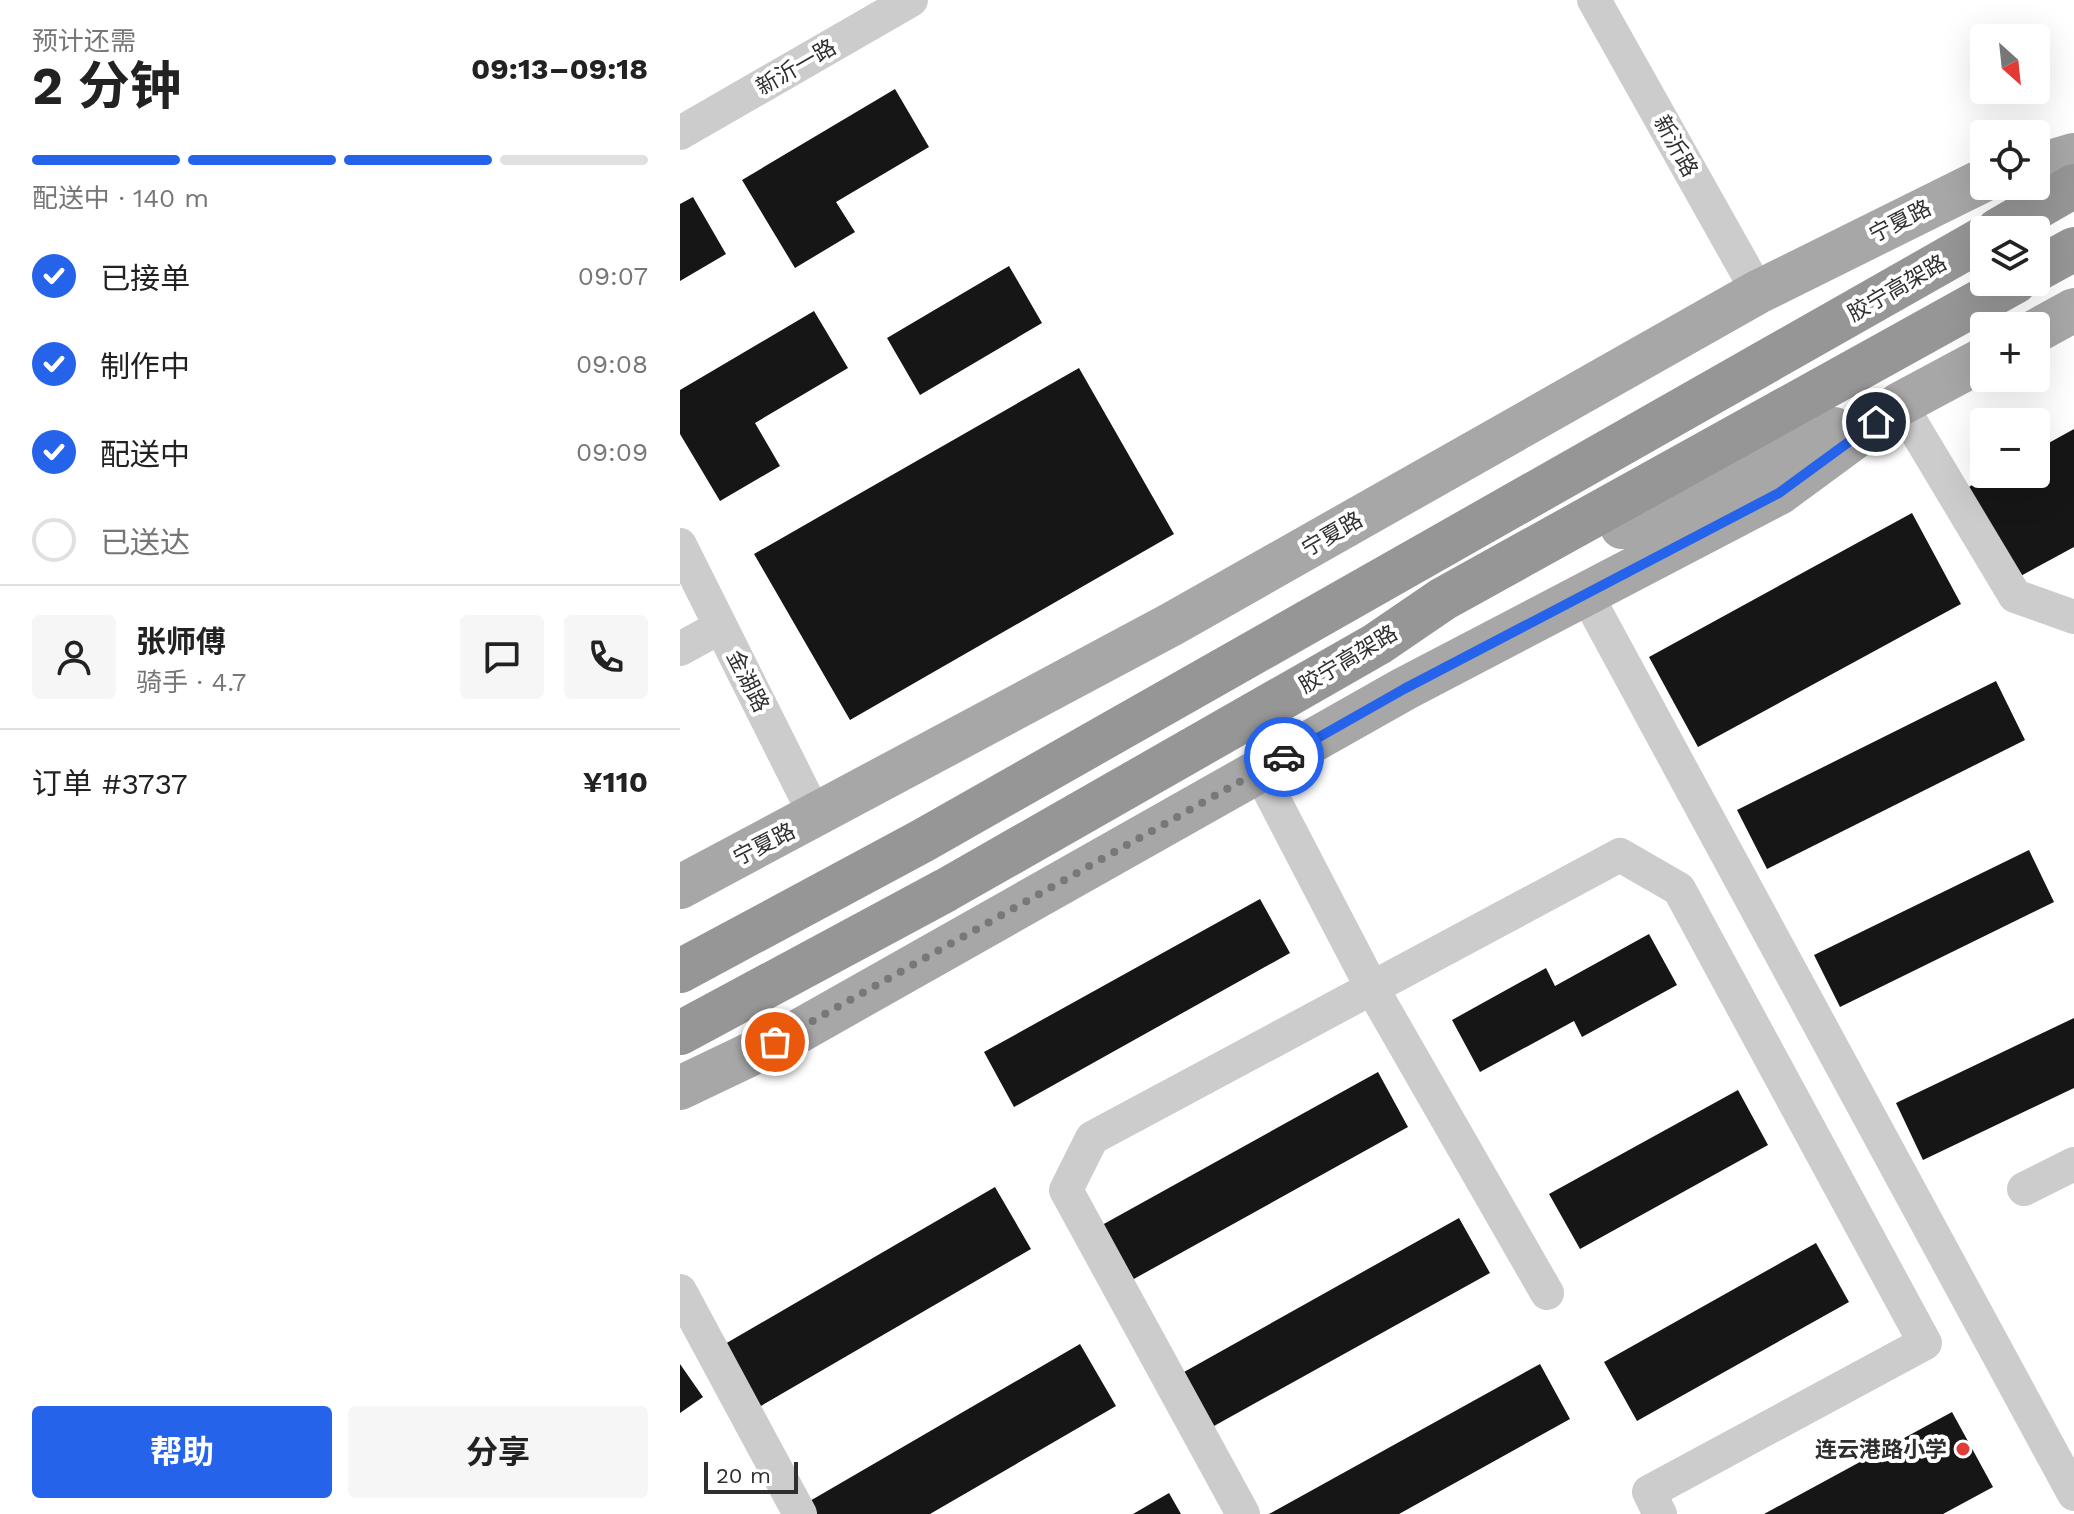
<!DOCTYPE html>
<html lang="zh">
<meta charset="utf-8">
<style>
body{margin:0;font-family:"Work Sans","Noto Sans SC",sans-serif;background:#f6f6f6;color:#222;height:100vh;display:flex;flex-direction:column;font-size:30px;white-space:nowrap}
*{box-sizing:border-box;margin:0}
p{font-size:26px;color:#767676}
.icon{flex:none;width:44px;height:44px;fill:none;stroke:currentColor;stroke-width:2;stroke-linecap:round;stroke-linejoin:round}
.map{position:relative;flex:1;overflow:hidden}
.sheet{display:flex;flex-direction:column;background:#fff;width:680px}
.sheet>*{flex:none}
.needle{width:52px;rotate:153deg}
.fabs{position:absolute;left:1290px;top:24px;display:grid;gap:16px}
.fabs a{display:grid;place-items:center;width:80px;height:80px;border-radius:8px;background:#fff;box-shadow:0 8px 32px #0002;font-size:40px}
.scale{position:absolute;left:24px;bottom:20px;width:94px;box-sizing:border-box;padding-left:8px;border:4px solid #2f2f2f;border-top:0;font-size:22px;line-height:28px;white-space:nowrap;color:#2f2f2f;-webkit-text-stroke:6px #fff;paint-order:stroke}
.pin{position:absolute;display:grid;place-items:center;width:68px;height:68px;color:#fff;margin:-34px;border:4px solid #fff;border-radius:50%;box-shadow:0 2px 8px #0007}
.courier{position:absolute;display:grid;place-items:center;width:80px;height:80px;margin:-40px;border:6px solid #2563eb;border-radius:50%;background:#fff;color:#222;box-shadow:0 2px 10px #0007}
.headline em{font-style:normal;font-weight:700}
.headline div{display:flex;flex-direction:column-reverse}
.headline{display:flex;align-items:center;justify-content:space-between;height:136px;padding:0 32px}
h1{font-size:52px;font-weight:700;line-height:60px}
.bar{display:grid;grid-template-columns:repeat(4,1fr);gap:12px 8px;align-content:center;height:96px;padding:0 32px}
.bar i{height:10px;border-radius:6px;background:#e0e0e0}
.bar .on{background:#2563eb}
.bar p{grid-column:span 4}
.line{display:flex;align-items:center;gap:20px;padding:0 32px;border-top:2px solid #e0e0e0}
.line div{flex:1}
.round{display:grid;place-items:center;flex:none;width:84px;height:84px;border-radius:8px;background:#f6f6f6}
ol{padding:0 32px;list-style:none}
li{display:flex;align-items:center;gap:24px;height:88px}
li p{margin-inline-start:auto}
li .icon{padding:8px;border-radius:50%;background:#2563eb;color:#fff;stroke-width:4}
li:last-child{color:#767676}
li i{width:44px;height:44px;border:4px solid #e0e0e0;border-radius:50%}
.cta{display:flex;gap:16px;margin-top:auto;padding:16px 32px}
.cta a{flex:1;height:92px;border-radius:8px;background:#2563eb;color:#fff;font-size:32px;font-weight:700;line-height:92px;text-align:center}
.cta a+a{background:#f6f6f6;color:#222}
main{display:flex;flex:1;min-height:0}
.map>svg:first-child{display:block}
.building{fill:#161616}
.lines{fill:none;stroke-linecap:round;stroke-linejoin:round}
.minor{stroke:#ccc;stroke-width:34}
.major{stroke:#a7a7a7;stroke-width:44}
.highway{stroke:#969696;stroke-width:44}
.done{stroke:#787878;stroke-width:8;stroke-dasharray:0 14.4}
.route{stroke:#2563eb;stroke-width:10}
.poi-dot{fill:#df3e37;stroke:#fff;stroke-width:3}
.labels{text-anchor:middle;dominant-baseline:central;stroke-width:8;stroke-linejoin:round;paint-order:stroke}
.street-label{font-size:22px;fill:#2f2f2f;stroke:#fff}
.poi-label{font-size:22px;font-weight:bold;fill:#2f2f2f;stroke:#fff;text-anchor:end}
</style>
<main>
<section class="sheet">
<div class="headline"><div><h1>2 分钟</h1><p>预计还需</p></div><em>09:13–09:18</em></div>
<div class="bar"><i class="on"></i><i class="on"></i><i class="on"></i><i></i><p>配送中 · 140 m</p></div>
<ol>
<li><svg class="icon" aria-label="check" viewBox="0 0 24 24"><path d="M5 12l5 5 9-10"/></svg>已接单<p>09:07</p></li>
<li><svg class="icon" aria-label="check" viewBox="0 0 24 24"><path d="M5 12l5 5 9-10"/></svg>制作中<p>09:08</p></li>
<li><svg class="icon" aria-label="check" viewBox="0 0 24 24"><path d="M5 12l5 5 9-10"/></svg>配送中<p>09:09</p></li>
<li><i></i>已送达</li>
</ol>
<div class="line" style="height:144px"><a class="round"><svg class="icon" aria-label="person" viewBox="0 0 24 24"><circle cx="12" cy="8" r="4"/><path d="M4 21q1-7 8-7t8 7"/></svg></a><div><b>张师傅</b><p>骑手 · 4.7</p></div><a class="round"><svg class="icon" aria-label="chat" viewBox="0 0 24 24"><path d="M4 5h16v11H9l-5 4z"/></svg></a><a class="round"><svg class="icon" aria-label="phone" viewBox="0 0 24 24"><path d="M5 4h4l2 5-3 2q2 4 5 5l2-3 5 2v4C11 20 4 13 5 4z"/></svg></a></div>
<div class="line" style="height:104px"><div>订单 #3737</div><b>¥110</b></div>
<div class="cta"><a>帮助</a><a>分享</a></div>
</section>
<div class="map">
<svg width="1394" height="1514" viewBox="0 0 1394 1514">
<rect width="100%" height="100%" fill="#fff"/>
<path class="building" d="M215,89l34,58 -93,55 19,30 -60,36 -53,-88z
M13,197l33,57 -46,27v-77z
M329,266l33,57 -122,72 -33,-57z
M134,311l34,57 -93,55 25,43 -60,35 -40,-67v-44z
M399,368l95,166 -324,186 -96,-166z
M1394,429v118l-57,31 -50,-90 25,-14h44v-24z
M1232,513l49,91 -263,143 -49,-90z
M1316,681l29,59 -258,129 -30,-59z
M1349,850l25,52 -214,105 -26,-52z
M580,899l30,54 -276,154 -30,-55z
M969,934l28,51 -95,52 -8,-16 -94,51 -28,-52 94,-52 9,18z
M1394,1018v70l-151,72 -27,-57z
M698,1072l30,55 -276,153 -30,-55z
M1058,1090l30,55 -188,104 -31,-55z
M315,1187l36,62 -277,161 -36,-62z
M779,1218l31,55 -276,153 -30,-54z
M1136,1243l33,59 -212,119 -33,-59z
M400,1344l36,62 -186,108h-122l-5,-9z
M0,1364l23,33 -23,16z
M860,1364l30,55 -171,95h-130z
M1272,1412l41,75 -50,27h-179z
M489,1493l12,21h-48z"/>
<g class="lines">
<path class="minor" d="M914,0l164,292
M0,133l231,-133
M1220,404l115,192 59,21
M0,545l136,272
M906,594l488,900
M0,649l40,-22
M579,771l113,217 175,305
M1344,1189l50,-25
M0,1291l120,223
M563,1514l-177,-324 26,-52 528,-283 59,34 246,454 -276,149 11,22"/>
<path class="major" d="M1356,166l38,-11
M1356,331l38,-21
M942,527l212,-98
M0,887l492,-263 586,-332 226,-112
M0,1088l119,-57 605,-342 375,-196 121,-89 84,-45"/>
<path class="highway" d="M1318,230l76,-44
M1356,270l38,-21
M0,971l242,-130 1062,-603
M0,1033l266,-143 431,-246 66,-45 572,-317"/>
</g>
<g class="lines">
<path class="done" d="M95,1042l509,-285"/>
<path class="route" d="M604,757l120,-68 375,-196 97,-71"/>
</g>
<circle class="poi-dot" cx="1283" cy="1449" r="8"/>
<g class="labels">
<g class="street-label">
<text transform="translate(116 67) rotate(-30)">新沂一路</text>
<text transform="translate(996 146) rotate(61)">新沂路</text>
<text transform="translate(1220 221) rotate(-27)">宁夏路</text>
<text transform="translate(1217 288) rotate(-30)">胶宁高架路</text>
<text transform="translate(652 534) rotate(-30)">宁夏路</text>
<text transform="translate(668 659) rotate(-31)">胶宁高架路</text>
<text transform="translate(68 681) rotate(63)">金湖路</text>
<text transform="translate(84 844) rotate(-27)">宁夏路</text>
</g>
<g class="poi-label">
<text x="1267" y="1449">连云港路小学</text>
</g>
</g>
</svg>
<div class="fabs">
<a><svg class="needle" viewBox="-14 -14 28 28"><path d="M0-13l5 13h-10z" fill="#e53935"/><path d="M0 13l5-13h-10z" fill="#767676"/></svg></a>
<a><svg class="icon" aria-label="locate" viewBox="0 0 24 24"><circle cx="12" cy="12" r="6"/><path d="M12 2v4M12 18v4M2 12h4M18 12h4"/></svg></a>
<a><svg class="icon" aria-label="layers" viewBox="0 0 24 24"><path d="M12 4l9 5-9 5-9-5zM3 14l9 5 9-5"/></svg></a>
<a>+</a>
<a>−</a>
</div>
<div class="scale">20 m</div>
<div class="pin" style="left:95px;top:1042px;background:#ea580c"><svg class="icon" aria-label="bag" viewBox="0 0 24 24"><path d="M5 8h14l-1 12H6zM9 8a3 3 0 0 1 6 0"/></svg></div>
<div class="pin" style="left:1196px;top:422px;background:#1f2937"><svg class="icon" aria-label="home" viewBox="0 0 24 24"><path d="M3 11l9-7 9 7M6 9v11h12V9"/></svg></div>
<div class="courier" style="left:604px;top:757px"><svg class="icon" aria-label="car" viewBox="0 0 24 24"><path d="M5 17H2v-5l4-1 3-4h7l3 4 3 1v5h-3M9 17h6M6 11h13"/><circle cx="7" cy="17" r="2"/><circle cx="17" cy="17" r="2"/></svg></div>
</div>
</main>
